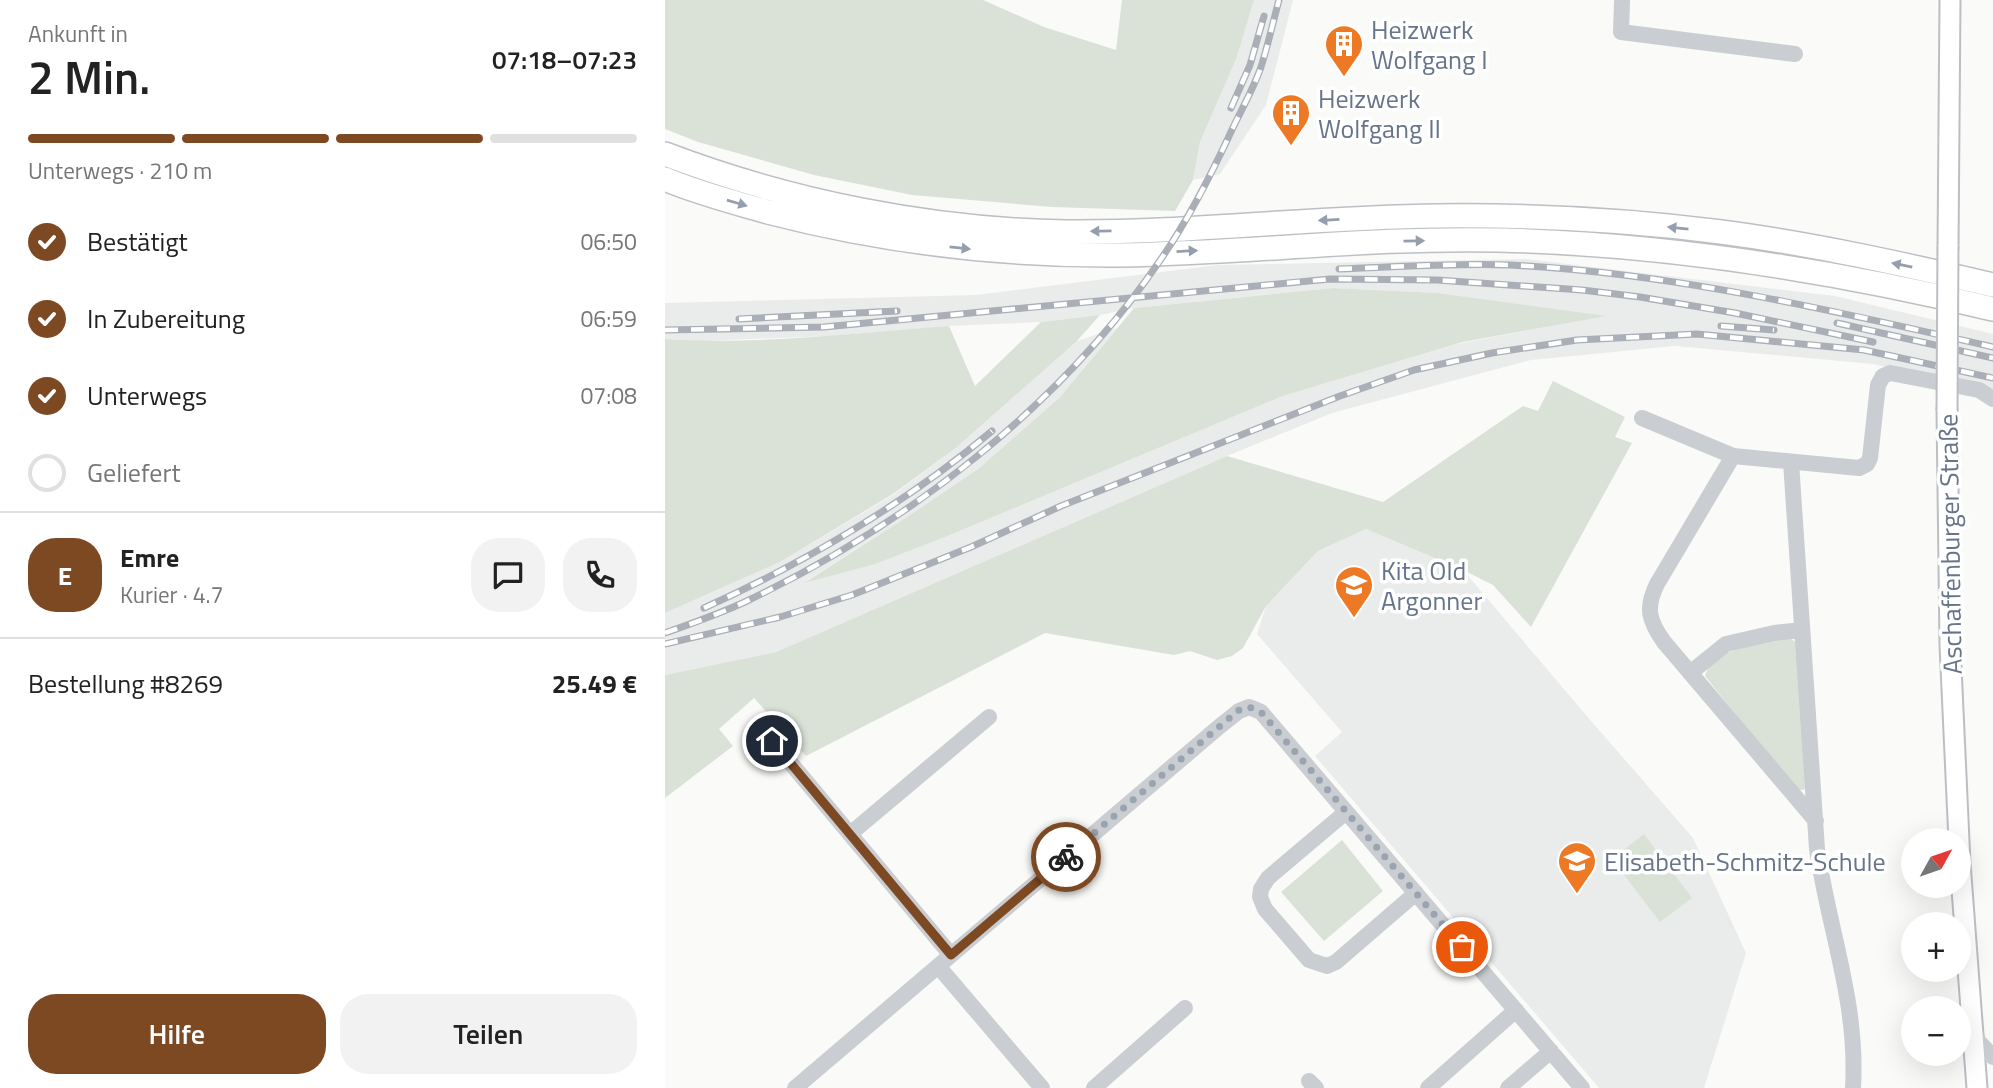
<!DOCTYPE html>
<html lang="de">
<meta charset="utf-8">
<style>
body{margin:0;font-family:"Titillium Web",sans-serif;background:#f2f2f2;color:#222;height:100vh;display:flex;flex-direction:column;font-size:26px;white-space:nowrap}
*{box-sizing:border-box;margin:0}
p{font-size:23px;color:#767676}
.icon{flex:none;width:38px;height:38px;fill:none;stroke:currentColor;stroke-width:2;stroke-linecap:round;stroke-linejoin:round}
.map{position:relative;flex:1;overflow:hidden}
.details{display:flex;flex-direction:column;background:#fff;width:665px}
.details>*{flex:none}
.needle{width:46px;rotate:50deg}
.controls{position:absolute;left:1236px;top:828px;display:grid;gap:14px}
.controls a{display:grid;place-items:center;width:70px;height:70px;border-radius:50%;background:#fff;box-shadow:0 7px 28px #0002;font-size:35px}
.pin{position:absolute;display:grid;place-items:center;width:60px;height:60px;color:#fff;margin:-30px;border:4px solid #fff;border-radius:50%;box-shadow:0 2px 7px #0007}
.courier{position:absolute;display:grid;place-items:center;width:70px;height:70px;margin:-35px;border:5px solid #7d4923;border-radius:50%;background:#fff;color:#222;box-shadow:0 2px 9px #0007}
.headline em{font-style:normal;font-weight:600}
.headline div{display:flex;flex-direction:column-reverse}
.headline{display:flex;align-items:center;justify-content:space-between;height:119px;padding:0 28px}
h1{font-size:46px;font-weight:600;line-height:52px}
.bar{display:grid;grid-template-columns:repeat(4,1fr);gap:10px 7px;align-content:center;height:84px;padding:0 28px}
.bar i{height:9px;border-radius:5px;background:#e0e0e0}
.bar .selected{background:#7d4923}
.bar p{grid-column:span 4}
.line{display:flex;align-items:center;gap:18px;padding:0 28px;border-top:2px solid #e0e0e0}
.line div{flex:1}
.round{display:grid;place-items:center;flex:none;width:74px;height:74px;border-radius:28px;background:#f2f2f2}
ol{padding:0 28px;list-style:none}
li{display:flex;align-items:center;gap:21px;height:77px}
li p{margin-inline-start:auto}
li .icon{padding:7px;border-radius:50%;background:#7d4923;color:#fff;stroke-width:4}
li:last-child{color:#767676}
li i{width:38px;height:38px;border:4px solid #e0e0e0;border-radius:50%}
.cta{display:flex;gap:14px;margin-top:auto;padding:14px 28px}
.cta a{flex:1;height:80px;border-radius:28px;background:#7d4923;color:#fff;font-size:28px;font-weight:600;line-height:80px;text-align:center}
.cta a+a{background:#f2f2f2;color:#222}
main{display:flex;flex:1;min-height:0}
.map>svg:first-child{display:block}
.built{fill:#eaebeb}
.green{fill:#dae2d8}
.lines{fill:none;stroke-linecap:round;stroke-linejoin:round}
.major-casing{stroke:#bbbec3;stroke-width:23}
.highway-casing{stroke:#bcbfc3;stroke-width:26}
.minor{stroke:#cacdd1;stroke-width:16}
.major{stroke:#fff;stroke-width:19}
.highway{stroke:#fff;stroke-width:23}
.rail-casing{stroke:#aaaeb6;stroke-width:7}
.rail{stroke:#fff;stroke-width:4.5;stroke-dasharray:13;stroke-linecap:butt}
.major-bridge-casing{stroke:#bbbec3;stroke-width:23;stroke-linecap:butt}
.major-bridge{stroke:#fff;stroke-width:19}
.oneway{fill:#959ead}
.done{stroke:#9aa3b0;stroke-width:7;stroke-dasharray:0 12.6}
.route{stroke:#7d4923;stroke-width:9}
.labels{text-anchor:middle;dominant-baseline:central;stroke-width:7;stroke-linejoin:round;paint-order:stroke}
.poi-label{font-size:26px;fill:#67748a;stroke:#fff;text-anchor:start}
.street-label{font-size:26px;fill:#67748a;stroke:#fff}
</style>
<main>
<section class="details">
<div class="headline"><div><h1>2 Min.</h1><p>Ankunft in</p></div><em>07:18–07:23</em></div>
<div class="bar"><i class="selected"></i><i class="selected"></i><i class="selected"></i><i></i><p>Unterwegs · 210 m</p></div>
<ol>
<li><svg class="icon" aria-label="check" viewBox="0 0 24 24"><path d="M5 12l5 5 9-10"/></svg>Bestätigt<p>06:50</p></li>
<li><svg class="icon" aria-label="check" viewBox="0 0 24 24"><path d="M5 12l5 5 9-10"/></svg>In Zubereitung<p>06:59</p></li>
<li><svg class="icon" aria-label="check" viewBox="0 0 24 24"><path d="M5 12l5 5 9-10"/></svg>Unterwegs<p>07:08</p></li>
<li><i></i>Geliefert</li>
</ol>
<div class="line" style="height:126px"><b class="round" style="background:#7d4923;color:#fff">E</b><div><b>Emre</b><p>Kurier · 4.7</p></div><a class="round"><svg class="icon" aria-label="chat" viewBox="0 0 24 24"><path d="M4 5h16v11H9l-5 4z"/></svg></a><a class="round"><svg class="icon" aria-label="phone" viewBox="0 0 24 24"><path d="M5 4h4l2 5-3 2q2 4 5 5l2-3 5 2v4C11 20 4 13 5 4z"/></svg></a></div>
<div class="line" style="height:91px"><div>Bestellung #8269</div><b>25.49 €</b></div>
<div class="cta"><a>Hilfe</a><a>Teilen</a></div>
</section>
<div class="map">
<svg width="1328" height="1088" viewBox="0 0 1328 1088">
<rect width="100%" height="100%" fill="#fafaf8"/>
<path class="built" d="M589,0h39l-27,105 -46,69 -27,6 7,-38 37,-85z
M861,259l309,37 158,38v58l-120,-28 -198,-18 -144,14 -199,53 -105,43 -451,196 -111,23v-62l115,-51 113,-67 64,-48 120,-106 40,-13 -57,69 -82,72 -68,46 -104,66 144,-46 333,-139 174,-52 146,-28 -165,-23 -105,-5 -199,20 -34,7 -59,7 -92,4 -120,10 -126,5 -38,-2v-36l311,-8 242,-30z
M701,529l97,41 122,144 108,124 53,115 -42,135h-105l-284,-332 27,-24 -85,-98 9,-28 52,-55z"/>
<path class="green" d="M0,0h318l61,27 72,23 6,-50h132l-17,57 -37,85 -7,38 -18,31 -123,-4 -140,-12 -98,-20 -116,-33 -33,-13z
M668,288l105,5 168,23 -143,26 -180,54 -333,139 -75,29 -71,19 106,-68 68,-46 82,-72 74,-89z
M435,315l-23,26 -120,106 -64,47 -113,68 -115,51v-274c95,6 189,-6 284,-13l26,60 66,-64z
M888,381l72,36 -10,20 17,6 -101,184 -38,-42 -30,-15 -97,-41 -48,22 -52,55 -23,42 -11,8 -15,4 -27,-9 -16,4 -129,-22 -239,123 -52,-58 -35,31 14,17 -68,52v-123l111,-23 451,-196 156,46 140,-96 15,5z
M1124,638l7,4 11,146c-7,4 -9,1 -15,-3l-87,-109c7,-29 59,-33 84,-38z
M979,834l48,64 -32,24 -48,-63z
M677,840l41,51 -59,50 -43,-49z"/>
<g class="lines">
<defs>
<path id="major" d="M1283,247l2,-247
M1282,410l3,235 10,218 17,225"/>
<path id="highway" d="M0,154c126,48 267,76 402,78 124,1 248,-15 371,-16 94,-1 190,4 283,16 92,12 182,32 272,53
M0,179c33,14 68,23 103,33 116,30 234,44 354,43 126,-2 251,-18 377,-15 167,4 332,30 494,69"/>
</defs>
<use href="#major" class="major-casing"/>
<use href="#highway" class="highway-casing"/>
<path class="minor" d="M957,1l-1,31 174,22
M977,418l91,38 126,12 8,-4 3,-6 8,-73 5,-9 7,-3 89,17 14,9
M1068,456l-76,128c-12,24 -8,37 7,58l152,179
M1126,462l26,387c12,82 41,153 36,239
M1025,673l36,-29 48,-11 28,-3
M93,724l193,231
M681,812l-78,66 -7,11 -1,8 5,12 44,51 18,6 9,-4 80,-69
M185,834l139,-117
M273,966l104,122
M1309,1031l4,10 15,16
M644,1081l7,7
M130,1088l425,-362 19,-15 10,-4 12,5 321,376
M429,1088l91,-80
M763,1088l88,-78
M843,1088l43,-37"/>
<use href="#major" class="major"/>
<use href="#highway" class="highway"/>
<defs>
<path id="rail" d="M566,108l19,-43 14,-49
M674,269c57,-2 114,-6 171,-4 164,8 324,46 483,82
M74,319l158,-8
M1172,323l156,35
M1056,326l53,4
M0,330l159,-3 506,-48 107,1 145,10 58,7 95,16 138,29
M39,608c100,-45 204,-106 288,-177
M0,633c28,-10 57,-20 84,-33 159,-76 312,-194 412,-341 27,-39 49,-82 69,-125 10,-22 23,-44 31,-67 7,-22 12,-45 18,-67
M0,644l115,-27 72,-22 119,-48 90,-41 279,-110 74,-26 78,-17 85,-13 120,-6 167,16 129,28"/>
</defs>
<use href="#rail" class="rail-casing"/>
<use href="#rail" class="rail"/>
<defs>
<path id="major-bridge" d="M1282,410l1,-163"/>
</defs>
<use href="#major-bridge" class="major-bridge-casing"/>
<use href="#major-bridge" class="major-bridge"/>
</g>
<defs><path id="oneway-solid" d="M-6-.8H1V-3.2L6.5 0L1 3.2V.8H-6Z" transform="scale(1.75)"/></defs>
<g class="oneway">
<use href="#oneway-solid" transform="translate(72 203) rotate(16)"/>
<use href="#oneway-solid" transform="translate(664 220) rotate(177)"/>
<use href="#oneway-solid" transform="translate(1013 228) rotate(-174)"/>
<use href="#oneway-solid" transform="translate(436 231) rotate(179)"/>
<use href="#oneway-solid" transform="translate(749 241) rotate(-1)"/>
<use href="#oneway-solid" transform="translate(295 248) rotate(6)"/>
<use href="#oneway-solid" transform="translate(522 251) rotate(-3)"/>
<use href="#oneway-solid" transform="translate(1237 265) rotate(-168)"/>
</g>
<g class="lines">
<path class="done" d="M401,857l154,-131 19,-16 10,-3 12,5 201,235"/>
<path class="route" d="M107,741l179,214 115,-98"/>
</g>
<defs>
<symbol id="building-pin" viewBox="-11 -11 22 30"><path d="M0 17L-7.5 6A9.5 9.5 0 1 1 7.5 6Z" fill="#ed7925" stroke="#fff"/><path d="M-4-6H4V6H1V3H-1V6H-4ZM-2.5-4.3h1.7v1.8h-1.7ZM.8-4.3h1.7v1.8H.8ZM-2.5-1h1.7V.8h-1.7ZM.8-1h1.7V.8H.8Z" fill="#fff"/></symbol>
<symbol id="school-pin" viewBox="-11 -11 22 30"><path d="M0 17L-7.5 6A9.5 9.5 0 1 1 7.5 6Z" fill="#ed7925" stroke="#fff"/><path d="M0-5L7-2L0 1L-7-2ZM-4 1L0 2.5L4 1V4Q0 6-4 4Z" fill="#fff"/></symbol>
</defs>
<g fill-rule="evenodd">
<use href="#building-pin" x="657" y="22" width="44" height="60"/>
<use href="#building-pin" x="604" y="91" width="44" height="60"/>
<use href="#school-pin" x="667" y="563" width="44" height="60"/>
<use href="#school-pin" x="890" y="839" width="44" height="60"/>
</g>
<g class="labels">
<g class="poi-label">
<text x="706" y="29">Heizwerk<tspan x="706" dy="30">Wolfgang I</tspan></text>
<text x="653" y="98">Heizwerk<tspan x="653" dy="30">Wolfgang II</tspan></text>
<text x="716" y="570">Kita Old<tspan x="716" dy="30">Argonner</tspan></text>
<text x="939" y="861">Elisabeth-Schmitz-Schule</text>
</g>
<g class="street-label">
<text transform="translate(1285 544) rotate(-91)">Aschaffenburger Straße</text>
</g>
</g>
</svg>
<div class="controls">
<a><svg class="needle" viewBox="-14 -14 28 28"><path d="M0-13l5 13h-10z" fill="#e53935"/><path d="M0 13l5-13h-10z" fill="#767676"/></svg></a>
<a>+</a>
<a>−</a>
</div>
<div class="pin" style="left:797px;top:947px;background:#ea580c"><svg class="icon" aria-label="bag" viewBox="0 0 24 24"><path d="M5 8h14l-1 12H6zM9 8a3 3 0 0 1 6 0"/></svg></div>
<div class="pin" style="left:107px;top:741px;background:#1f2937"><svg class="icon" aria-label="home" viewBox="0 0 24 24"><path d="M3 11l9-7 9 7M6 9v11h12V9"/></svg></div>
<div class="courier" style="left:401px;top:857px"><svg class="icon" aria-label="bike" viewBox="0 0 24 24"><circle cx="6" cy="16" r="4"/><circle cx="18" cy="16" r="4"/><path d="M6 16l4-8h5l3 8M10 8l3 8H6M13 5h3"/></svg></div>
</div>
</main>
